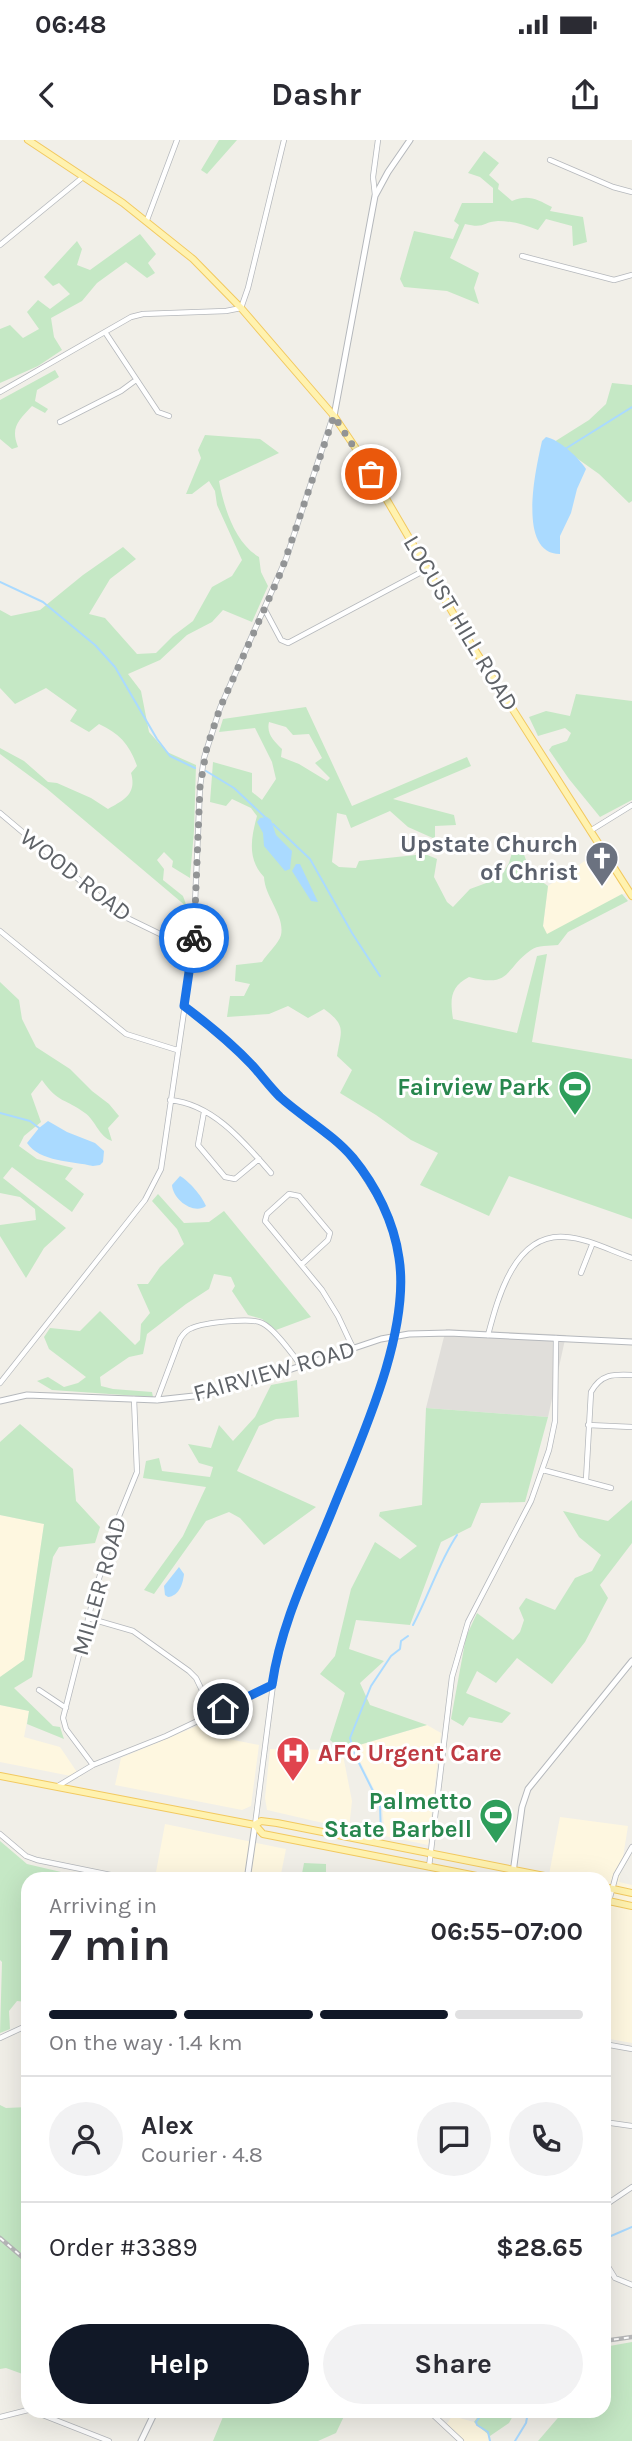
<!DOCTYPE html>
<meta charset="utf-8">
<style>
body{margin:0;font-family:Karla,sans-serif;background:#f2f2f3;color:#2b2b33;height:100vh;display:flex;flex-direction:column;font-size:26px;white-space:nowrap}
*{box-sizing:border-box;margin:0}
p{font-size:23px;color:#7c7c81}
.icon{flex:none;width:38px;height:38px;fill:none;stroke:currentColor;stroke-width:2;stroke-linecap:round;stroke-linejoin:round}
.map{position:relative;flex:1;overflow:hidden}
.details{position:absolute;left:21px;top:1732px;width:590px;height:546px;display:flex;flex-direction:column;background:#fff;border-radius:21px;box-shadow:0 7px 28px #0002}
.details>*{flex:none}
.pin{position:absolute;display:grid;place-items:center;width:60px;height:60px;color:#fff;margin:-30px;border:4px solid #fff;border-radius:50%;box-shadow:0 2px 7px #0007}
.courier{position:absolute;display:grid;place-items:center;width:70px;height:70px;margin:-35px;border:5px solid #1a73e8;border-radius:50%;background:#fff;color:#222;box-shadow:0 2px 9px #0007}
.overview em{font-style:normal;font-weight:700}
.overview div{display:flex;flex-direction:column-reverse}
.overview{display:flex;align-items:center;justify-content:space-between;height:119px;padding:0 28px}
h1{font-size:46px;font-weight:700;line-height:52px}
.bar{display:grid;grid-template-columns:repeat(4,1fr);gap:10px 7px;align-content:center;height:84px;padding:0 28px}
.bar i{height:9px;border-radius:5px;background:#e1e1e2}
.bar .selected{background:#111827}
.bar p{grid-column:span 4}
.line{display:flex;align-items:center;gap:18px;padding:0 28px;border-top:2px solid #e1e1e2}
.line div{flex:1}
.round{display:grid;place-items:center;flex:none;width:74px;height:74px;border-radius:37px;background:#f2f2f3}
.primary-button{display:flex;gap:14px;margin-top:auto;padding:14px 28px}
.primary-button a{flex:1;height:80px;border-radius:42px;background:#111827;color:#fff;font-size:28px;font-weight:700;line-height:80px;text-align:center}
.primary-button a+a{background:#f2f2f3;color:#2b2b33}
.status{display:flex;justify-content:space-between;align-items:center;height:49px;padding:0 35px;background:#fff;direction:ltr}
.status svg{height:19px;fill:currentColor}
header{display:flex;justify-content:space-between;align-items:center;height:91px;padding:0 28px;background:#fff;font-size:32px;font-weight:700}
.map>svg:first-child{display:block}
.commercial{fill:#fef7e0}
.industrial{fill:#e0deda}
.green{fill:#c5e8c5;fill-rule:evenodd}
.water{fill:#aadaff}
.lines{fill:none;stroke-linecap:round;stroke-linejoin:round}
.stream{stroke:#aadaff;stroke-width:2}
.minor-casing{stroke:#b5b8bc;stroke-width:6}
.tertiary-casing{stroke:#b5b8bc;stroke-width:7}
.primary-casing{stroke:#f2c960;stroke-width:8}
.minor{stroke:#fff;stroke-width:4.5}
.tertiary{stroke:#fff;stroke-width:5}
.primary{stroke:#fff2af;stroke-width:6}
.rail-casing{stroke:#b6b7b8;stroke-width:4.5}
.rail{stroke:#fff;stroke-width:2;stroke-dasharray:5;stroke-linecap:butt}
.done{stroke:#929495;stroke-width:7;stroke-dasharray:0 12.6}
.route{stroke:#1a73e8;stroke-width:9}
.labels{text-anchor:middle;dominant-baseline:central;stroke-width:6;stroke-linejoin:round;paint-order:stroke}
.street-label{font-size:24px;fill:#5f6368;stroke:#fff}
.worship-label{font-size:24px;font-weight:bold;fill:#5b616d;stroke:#fff;text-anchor:end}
.leisure-label{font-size:24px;font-weight:bold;fill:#27864d;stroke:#fff;text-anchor:end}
.health-label{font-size:24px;font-weight:bold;fill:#be3a42;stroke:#fff;text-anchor:start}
</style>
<div class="status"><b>06:48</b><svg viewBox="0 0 49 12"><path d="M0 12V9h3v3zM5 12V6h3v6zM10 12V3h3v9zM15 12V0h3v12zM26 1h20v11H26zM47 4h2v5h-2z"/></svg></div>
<header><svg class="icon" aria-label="back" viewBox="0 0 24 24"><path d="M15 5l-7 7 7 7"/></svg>Dashr<svg class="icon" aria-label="share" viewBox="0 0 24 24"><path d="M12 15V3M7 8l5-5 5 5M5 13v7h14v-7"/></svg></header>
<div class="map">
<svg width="632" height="2301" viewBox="0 0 632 2301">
<rect width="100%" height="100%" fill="#f1efe8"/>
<path class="commercial" d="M601,710l26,42 -80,43 -4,-9 5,-40z
M0,1375l44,9 -20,137 -24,16z
M0,1565l29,6 -5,26 36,10 21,31 -81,-16z
M216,1578l-2,18 45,9 -8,61 -9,4 -127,-25 6,-27z
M427,1585l14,8 -13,112 -43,-9 -3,-31 -29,-58z
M270,1609l72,1 10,51 -3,28 -82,-19 -2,-12z
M560,1677l68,9 -9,56 13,3v158l-28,-5v-158h-56z
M165,1684l121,25 -6,30 -31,-3 -1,3h-58l-34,-7z
M452,2276l22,6 16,14 -1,5h-25l-18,-16z"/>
<path class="industrial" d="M446,1189l120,6 -18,82 -122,-9z"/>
<path class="green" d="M219,0h18l-30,34 -6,-4z
M484,11l15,12 -10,12 10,9 -1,5 14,12c16,-7 25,-2 40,6l-2,4 33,6 4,25 -14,4 -1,-20 -26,-7 -8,11c-13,-5 -25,-9 -40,-9 -16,1 -13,8 -33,3l-15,34 29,15 -5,15 5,16 -32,-13 -43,-4 -4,-8 14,-48 39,8 6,-14 -5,-4 8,-18h31v-15l-13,-11 -12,-4z
M140,94l16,20 -8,9 7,10 -8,5 -21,-16 -29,21 -15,18 -31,17 3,19 8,13 -24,16 -38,17v-54l10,-4 13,13 16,-9 -12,-17 11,-12 12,9 20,-15 -11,-11 -6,3 -9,-9 33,-36 5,8 -5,16 13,5z
M55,230l4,7 -22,13 -2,11 13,8 -3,4 -13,-7c-13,14 -22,21 -14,41l-6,2 -12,-10v-39z
M612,243l20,2v116l-3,2 -30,-29 -45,-32 35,-22 17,-16z
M205,295l55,4 19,14 -60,28c5,27 16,62 40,76l2,15 7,14 -16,36 -29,-12 -11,12 -25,13 -27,25 -32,14 13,17 8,41 18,20 29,13 -2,66 -4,47 -18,-11 1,-6 -9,-9 -7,8 7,9 -1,11 20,16 4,11 -141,-119 -46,-34v-6l24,13 24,21 9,1 34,15 17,11c16,-9 29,-15 23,-36l6,-7c-7,-21 -18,-33 -38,-42l-10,8 -19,-11 7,-11 -31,-22 -31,16 -15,-16v-78l11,6 29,-6 43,-35 40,-28 13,12 -26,20 -21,35 16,4 32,36 19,-1 17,-17 20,-15 19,-34 20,-11 10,-16 -25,-55 -2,-14 -6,-10 -17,13h-6l15,-36 -3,-8z
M576,554l56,7v99l-32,17 -31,-38 -20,-29 3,-4 15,-5 4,-8 -6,-5 -27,8 -9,-19 17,-6 24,5z
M306,567l46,99 115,-49 4,9 -78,33 61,16 2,10 -21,1v13l-27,-12 -18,-16 -39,17 -5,-13 -9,-2 -5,49 7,5 17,1 3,-7 66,-7 12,5 -3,18 13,25 6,5 17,-18 30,-11 9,-15 8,-28 14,39 17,12 -5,40 4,8 75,-40 6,7 -60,31 -10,13c-8,1 -21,0 -27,5 -28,20 -19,38 -62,27 -19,10 -19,22 -16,42l64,14 20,-77 10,-2 -15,88 100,17v160l-123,-43 -20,40 -69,-31 18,-32 -27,-13 -35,-25 -36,-22 12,-23 -15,-14c4,-26 10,-30 -13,-47l-16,9 -20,-12 -19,8 -42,3 3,-21h14l6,-12 -15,-3 1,-16 26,-3c5,-8 17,-19 19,-27 4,-20 -16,-37 -17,-58 -17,-18 -13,-39 -7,-61l-6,-8 -19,-9 -6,7 -16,-4 3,-40 39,11v19l10,8 14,-21 -4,-17 -17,-34 -36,4 4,-13zM269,582l17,5 7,8 16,-1 13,24 -7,5 15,15 -3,3 -28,-17 -18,-7 1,-8c-7,-7 -16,-15 -13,-27z
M0,842l19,18 3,19 14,28 34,22 22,22 17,13 10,12 -11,12 4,13c-13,-4 -16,-20 -27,-28 -20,-15 -26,-9 -43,-33l-11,14 10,28 -17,14 -5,10 18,13 36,9 -8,11 19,15 -12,18 -60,-45 -9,11 63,50 -22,20 -18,30 -26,-42v-11l36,-5 -1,-11 -15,-12 -20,-4z
M158,1054l26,29 25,-1 15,-11 87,106 -35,13 -14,-11 -14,-4 -16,-24 3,-5 -4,-9 -17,-3 -5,15 -23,15 -39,30 -4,20 -14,3 -29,20 1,9 12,3 39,3 1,5 -101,-7 -15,-9 11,-4 16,10 14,-4 8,-6 -37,-28 -5,-12 6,-9 30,3 20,-20 35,34 5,-5 1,-16 9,-11 -13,-29h11l12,-17 24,-23 -7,-15 -25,-28z
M297,1240l2,37 -23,2 -17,7 -22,45 79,36 -52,38 -24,-27 -11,-6 -23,9 -52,73 -10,-4 39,-54 23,-49 -63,-9 3,-17 13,-3 3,13 48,6 3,-10 -14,-4 -11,-19 23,4 8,-23 14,16 22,-24 16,-32z
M426,1268l122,9 -23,85 -44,1 -10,24 -30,15 -31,83 -54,-5 -7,29 35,12 -24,22 10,22 57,20 -85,25 -12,-10 15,-47 -25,-19 15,-18 16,-67 24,-47 25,17 17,-13 -38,-30 1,-4 42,-7z
M20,1284l53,45 3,32 24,26 -5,16 -36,4 -6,10 -21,120 -18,11 39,38 7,1 4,12 -37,-15 2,-13 -29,-6v-28l24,-17 20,-136 -44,-9v-73z
M632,1360v43l-32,42 8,13 -23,44 -33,42 -35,-26 -21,25 -19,-12 -11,22 45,20 -9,10 -33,-6 -6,9 -12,-7 15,-82 11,-24 36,27 7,-8 4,-12 -5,-12 7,-10 29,12 20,-32 17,-7 9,-16 -22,-18 -16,-26 45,10z
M0,1701l27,23 64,15 -63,1v124l-2,-2 -9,-1 -8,10 1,18 -10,4 2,-71 -2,-2z
M304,1723l22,1v15h-25z
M0,1965l6,3 22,-1v269l-22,-8 -6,1z
M632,2202v99h-94l25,-29h41v-65z
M225,2272h121l-10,21 -18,8h-105z
M481,2272h34l-6,11 -19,13 -16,-14z"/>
<path class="water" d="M546,297c14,3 33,21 40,32l-9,20 -6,24 -11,23v18c-42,0 -25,-80 -20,-104l2,-9z
M267,677l4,3 5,15 16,16 -2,18 -5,2 -21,-25 -1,-13 -6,-11 3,-4z
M296,724h4l18,38 -7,-1 -19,-30z
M48,981l19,11 28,11 9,8 -1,11 -3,3 -7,1c-21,-5 -53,-4 -66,-23l12,-15z
M180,1036c9,5 22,20 26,30 -12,9 -33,-6 -34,-21z
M179,1427l5,7c-1,10 -5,22 -16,23l-3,-2 -1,-9z"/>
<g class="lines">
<path class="stream" d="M565,309l67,-42
M0,442l43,20 52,43 20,22 42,72 13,17 25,12
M206,631l28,17 32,30
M273,684l37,35 42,74 28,43
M0,973l30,8 9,7
M413,1485c16,-30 26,-63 44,-90
M381,1695l-1,-30 -26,-52 -4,-15 21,-52 20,-30 9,-7 1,-8 7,-5
M604,2099l28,-12
M488,2272l-6,2 -6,8 1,3 11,7 2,9
M515,2301l11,-18 2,-11"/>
<defs>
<path id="minor" d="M550,20l63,27 19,5
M375,55l-2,-18 5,-37
M147,80l30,-80
M0,105l83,-68
M522,116l92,24 18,-5
M105,192l53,80 11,4
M0,252l131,-75 12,-3 83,-3 15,-3 7,-20 36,-148
M60,282l61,-31 15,-11
M265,470l16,30 7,3 139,-74
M0,673l121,102 72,35
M590,691l42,-26
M0,791l126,103 51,16
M184,866l56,48 42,45 69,56 32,51 10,25 7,29v27l-4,39 -10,44 -25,69 -72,176 -14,54 -20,156
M170,960c43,4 74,42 101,73
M204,972l-6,33 27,32 10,2 24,-20
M302,1124l26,-24 2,-7 -31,-37 -10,-2 -22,20 -2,7 57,69 16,26 15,32
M581,1133l11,-28
M488,1195c10,-38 27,-102 77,-98 22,1 46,14 67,21
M0,1243l145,-183 16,-31 32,-219 7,-163 4,-29 16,-50 66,-149 47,-143
M157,1260l23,-61c3,-5 6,-9 12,-11 11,-5 59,-11 70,-5 13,6 31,32 40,44
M588,1285l44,2
M543,1330l68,18
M586,1340l5,-88c10,-18 22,-18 41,-17
M88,1478l45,13 56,40 7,7 17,35
M39,1550l27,18
M93,1625l-27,-36 -3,-11 33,-130 21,-67 20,-49 -3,-73
M58,1646l35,-21 73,-29 105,-50
M0,1694l26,22 11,4 98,20
M429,1727l23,-190 16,-55 63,-121 18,-51 6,-29 1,-83
M609,1761l7,-26 16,-28
M0,1898l28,-13
M604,1904l28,5
M604,1982l28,4
M604,2066l28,-19
M604,2120l11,18 17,7
M35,2272l74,29
M430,2272l31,29
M0,2277l28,-7"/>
<path id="tertiary" d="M334,276l41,-220 13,-24 22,-32
M0,1261l27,-6 130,5 46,-5 53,-14 125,-42 28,-5 40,-1 183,9
M247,1740l8,-55
M512,1740l10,-73 6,-18 104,-128
M141,2301l14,-29"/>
<path id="primary" d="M28,0l95,63 70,56 48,49 93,108 29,43 108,185 161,252
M0,1636l255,49
M255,1685l6,-4 16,2 288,57
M255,1685l8,9 234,46
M604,1747l28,6
M604,1760l28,6"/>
</defs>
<use href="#minor" class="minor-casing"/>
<use href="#tertiary" class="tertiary-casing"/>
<use href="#primary" class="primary-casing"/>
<use href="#minor" class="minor"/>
<use href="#tertiary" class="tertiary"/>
<use href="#primary" class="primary"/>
<defs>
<path id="rail" d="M0,2098l28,24
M604,2201l28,-4"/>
</defs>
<use href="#rail" class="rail-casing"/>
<use href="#rail" class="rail"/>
</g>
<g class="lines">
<path class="done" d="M194,798l6,-151 7,-40 13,-39 61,-136 53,-156 37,58"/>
<path class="route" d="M194,798l-10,68c24,18 48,38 68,59 10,11 18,22 28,32 23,21 53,37 73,61 23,28 41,64 46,100 12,75 -39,183 -67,253 -23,57 -51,112 -60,174l-49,24"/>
</g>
<defs>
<symbol id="church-pin" viewBox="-11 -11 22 30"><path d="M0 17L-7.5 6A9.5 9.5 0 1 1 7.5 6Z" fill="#6b7280" stroke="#fff"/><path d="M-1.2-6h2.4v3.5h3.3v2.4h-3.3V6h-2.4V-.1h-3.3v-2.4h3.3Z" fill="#fff"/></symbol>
<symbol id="stadium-pin" viewBox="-11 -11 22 30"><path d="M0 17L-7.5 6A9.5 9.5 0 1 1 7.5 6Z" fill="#2e9e5b" stroke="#fff"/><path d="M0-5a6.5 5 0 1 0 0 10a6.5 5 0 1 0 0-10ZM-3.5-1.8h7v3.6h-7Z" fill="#fff"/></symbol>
<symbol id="hospital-pin" viewBox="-11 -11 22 30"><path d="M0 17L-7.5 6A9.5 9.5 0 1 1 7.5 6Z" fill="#e0444e" stroke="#fff"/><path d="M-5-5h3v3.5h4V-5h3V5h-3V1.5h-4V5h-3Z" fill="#fff"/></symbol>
</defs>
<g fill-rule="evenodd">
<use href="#church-pin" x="583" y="699" width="38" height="52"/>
<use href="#stadium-pin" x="556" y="928" width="38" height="52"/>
<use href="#hospital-pin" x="274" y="1594" width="38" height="52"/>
<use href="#stadium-pin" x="477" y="1656" width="38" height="52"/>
</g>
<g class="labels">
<g class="street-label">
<text transform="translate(461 483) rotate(59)">LOCUST HILL ROAD</text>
<text transform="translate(76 735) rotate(38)">WOOD ROAD</text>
<text transform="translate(274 1231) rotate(-16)">FAIRVIEW ROAD</text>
<text transform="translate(99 1446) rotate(-74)">MILLER ROAD</text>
</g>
<g class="worship-label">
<text x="578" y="704">Upstate Church<tspan x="578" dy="28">of Christ</tspan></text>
</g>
<g class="leisure-label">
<text x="550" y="947">Fairview Park</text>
<text x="472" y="1661">Palmetto<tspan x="472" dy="28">State Barbell</tspan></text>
</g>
<g class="health-label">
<text x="318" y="1613">AFC Urgent Care</text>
</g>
</g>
</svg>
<div class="pin" style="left:371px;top:334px;background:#ea580c"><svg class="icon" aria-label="bag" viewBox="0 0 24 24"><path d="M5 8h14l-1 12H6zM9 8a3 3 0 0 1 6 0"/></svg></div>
<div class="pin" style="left:223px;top:1569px;background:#1f2937"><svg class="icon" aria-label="home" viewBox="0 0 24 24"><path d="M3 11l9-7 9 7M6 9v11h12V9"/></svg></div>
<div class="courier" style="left:194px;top:798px"><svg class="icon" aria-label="bike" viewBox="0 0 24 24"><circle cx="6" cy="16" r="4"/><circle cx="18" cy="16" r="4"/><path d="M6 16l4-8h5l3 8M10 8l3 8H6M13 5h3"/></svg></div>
<section class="details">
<div class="overview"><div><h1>7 min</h1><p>Arriving in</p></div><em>06:55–07:00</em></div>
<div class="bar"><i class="selected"></i><i class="selected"></i><i class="selected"></i><i></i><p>On the way · 1.4 km</p></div>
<div class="line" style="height:126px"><a class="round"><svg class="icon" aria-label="person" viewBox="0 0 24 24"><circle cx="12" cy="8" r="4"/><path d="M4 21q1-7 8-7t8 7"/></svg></a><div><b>Alex</b><p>Courier · 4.8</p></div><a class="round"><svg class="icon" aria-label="chat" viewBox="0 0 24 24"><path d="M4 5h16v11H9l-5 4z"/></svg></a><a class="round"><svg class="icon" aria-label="phone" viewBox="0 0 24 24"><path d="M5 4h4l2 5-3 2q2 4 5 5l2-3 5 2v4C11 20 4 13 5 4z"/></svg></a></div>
<div class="line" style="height:91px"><div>Order #3389</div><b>$28.65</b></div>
<div class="primary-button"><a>Help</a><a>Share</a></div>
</section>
</div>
